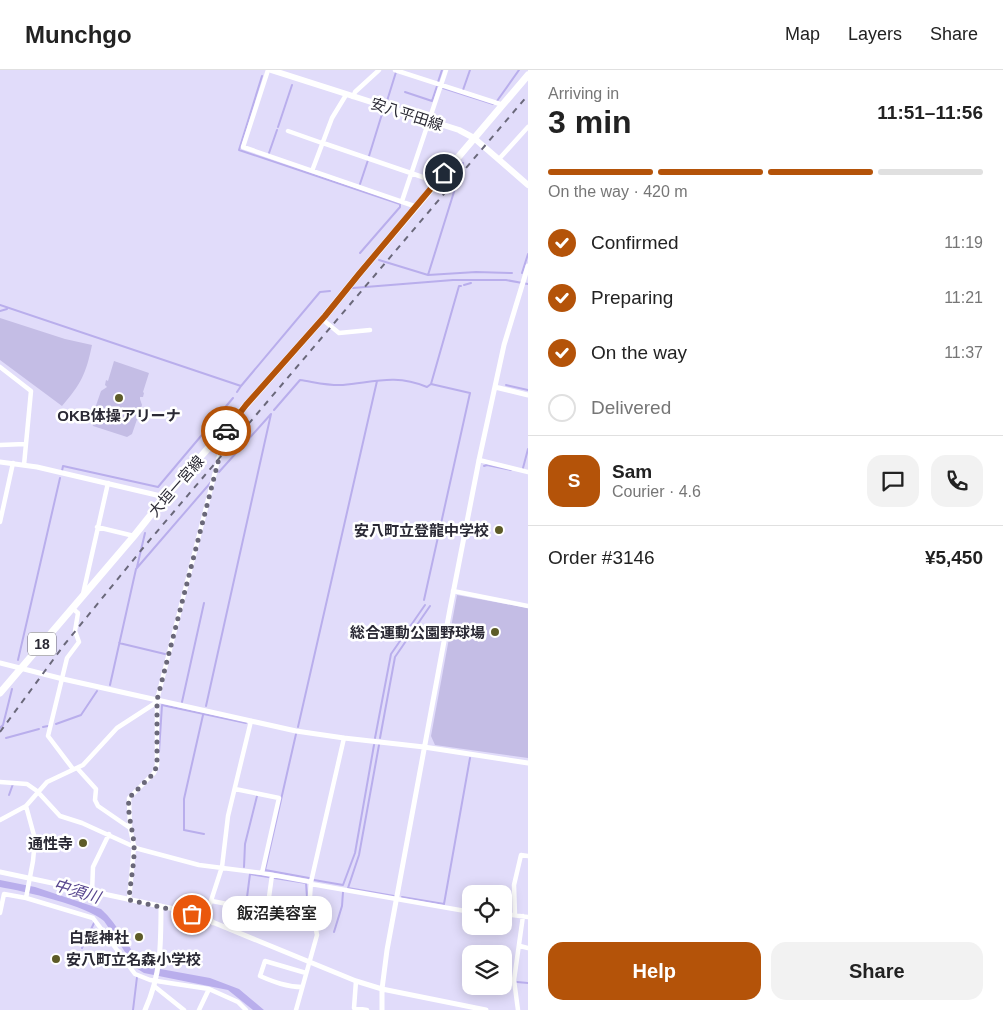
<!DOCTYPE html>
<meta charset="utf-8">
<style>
body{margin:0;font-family:Arial,"Noto Sans JP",sans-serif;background:#f2f2f2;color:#222;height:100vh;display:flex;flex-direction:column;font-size:19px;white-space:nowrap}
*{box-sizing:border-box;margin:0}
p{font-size:16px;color:#767676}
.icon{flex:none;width:28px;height:28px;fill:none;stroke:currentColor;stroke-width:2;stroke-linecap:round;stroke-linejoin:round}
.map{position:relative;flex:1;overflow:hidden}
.sheet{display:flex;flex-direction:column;background:#fff;width:475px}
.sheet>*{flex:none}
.tools{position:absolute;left:462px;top:815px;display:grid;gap:10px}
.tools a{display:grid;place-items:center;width:50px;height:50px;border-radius:10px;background:#fff;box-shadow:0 2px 12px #0003;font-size:25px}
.pin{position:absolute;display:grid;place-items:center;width:42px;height:42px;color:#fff;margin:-21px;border:2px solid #fff;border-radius:50%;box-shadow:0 1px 5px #0007}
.courier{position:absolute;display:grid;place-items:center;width:50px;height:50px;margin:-25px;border:4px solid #b45309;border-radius:50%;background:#fff;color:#222;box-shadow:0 1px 6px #0007}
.bubble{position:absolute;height:35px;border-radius:15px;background:#fff;box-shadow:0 2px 12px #0003;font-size:16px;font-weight:600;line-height:35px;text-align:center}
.headline em{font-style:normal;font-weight:600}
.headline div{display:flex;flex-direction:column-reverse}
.headline{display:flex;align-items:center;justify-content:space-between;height:85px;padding:0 20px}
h1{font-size:32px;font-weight:600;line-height:38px}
.bar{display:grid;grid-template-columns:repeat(4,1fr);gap:8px 5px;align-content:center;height:60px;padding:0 20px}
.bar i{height:6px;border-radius:4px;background:#e0e0e0}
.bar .selected{background:#b45309}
.bar p{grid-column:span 4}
.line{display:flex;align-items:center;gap:12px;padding:0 20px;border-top:1px solid #e0e0e0}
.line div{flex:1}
.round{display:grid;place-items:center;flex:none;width:52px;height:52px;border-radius:15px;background:#f2f2f2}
ol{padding:0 20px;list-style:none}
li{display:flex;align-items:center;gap:15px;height:55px}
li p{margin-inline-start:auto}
li .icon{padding:5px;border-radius:50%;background:#b45309;color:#fff;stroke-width:4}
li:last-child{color:#767676}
li i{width:28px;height:28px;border:2px solid #e0e0e0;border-radius:50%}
.action{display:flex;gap:10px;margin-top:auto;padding:10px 20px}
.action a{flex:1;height:58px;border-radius:15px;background:#b45309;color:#fff;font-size:20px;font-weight:600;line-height:58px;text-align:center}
.action a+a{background:#f2f2f2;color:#222}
header{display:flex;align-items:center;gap:30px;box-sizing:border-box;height:70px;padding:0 25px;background:#fff;border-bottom:1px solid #e0e0e0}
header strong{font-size:24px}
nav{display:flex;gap:28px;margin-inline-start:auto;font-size:18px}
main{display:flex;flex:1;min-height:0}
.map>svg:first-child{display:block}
.green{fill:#c4bde5}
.water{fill:#b9aeec}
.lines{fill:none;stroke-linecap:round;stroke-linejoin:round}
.stream{stroke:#b9aeec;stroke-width:2}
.minor{stroke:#fff;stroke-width:4.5}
.tertiary{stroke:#fff;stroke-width:5}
.secondary{stroke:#fff;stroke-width:6}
.primary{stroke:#fff;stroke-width:7}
.rail{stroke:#6a687a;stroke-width:2;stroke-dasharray:6 6;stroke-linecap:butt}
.done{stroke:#6a6879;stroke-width:5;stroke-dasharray:0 9}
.route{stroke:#b45309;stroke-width:6}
.poi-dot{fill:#5d5b28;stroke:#fff;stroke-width:2}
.labels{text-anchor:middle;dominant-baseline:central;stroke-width:5;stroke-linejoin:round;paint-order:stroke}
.shield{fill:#fff;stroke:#6a6971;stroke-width:1}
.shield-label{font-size:14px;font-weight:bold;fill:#2a2934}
.street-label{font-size:15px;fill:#2a2934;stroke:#fff}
.poi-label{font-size:15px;font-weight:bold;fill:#2a2934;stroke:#fff;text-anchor:end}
.water-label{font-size:16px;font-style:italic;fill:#56448d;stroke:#fff}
</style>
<header>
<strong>Munchgo</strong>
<nav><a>Map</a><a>Layers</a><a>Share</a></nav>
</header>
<main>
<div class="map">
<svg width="528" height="940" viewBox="0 0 528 940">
<rect width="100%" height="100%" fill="#e1dcfa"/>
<path class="green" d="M0,248l65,21 27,6c-6,29 -11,39 -30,61l-62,-46z
M114,291l35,12 -6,19 1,1 -1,4h-3v2l2,6 -10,29 -5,3 -34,-11 -2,-6 10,-29 6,-4 -2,-2 1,-5 2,1z
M457,525l71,13v150l-93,-13 -4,-9z"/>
<path class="water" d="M0,810l35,7 66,22c18,16 27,40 43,57l66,12 29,11 25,21h-11l-25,-20 -84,-17 -8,-5 -32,-47c-16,-15 -80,-30 -104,-34z"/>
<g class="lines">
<path class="stream" d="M262,6l-23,74 161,54v3l-40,46
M438,12l4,-12
M443,18l50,16
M463,20l7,-20
M405,22l27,9 5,-15
M387,31l9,-29
M497,31l22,-31
M278,57l14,-42
M269,83l8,-23
M369,86l13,-42
M360,114l8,-24
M379,190l49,15 48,-3 36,1
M522,203l6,-19
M428,205l35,-112
M464,215l7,-2
M353,218l100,-8h53l22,4
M0,235l241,81 79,-94 10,-1
M0,241l7,-2
M506,315l22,5
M237,322l4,-6
M274,340l26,-30c14,2 29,6 43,5 32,-3 52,-11 84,2l4,-3 28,-98h2
M484,396l3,-1 24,5
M523,398l5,-19
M62,401l1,-5 95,21 75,-89
M219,402l52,-58
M137,497l8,-34
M424,530l46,-207 -39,-9
M119,573l46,11
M18,590l42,-182
M110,615l26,-116 76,-88
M182,632l22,-99
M206,636l65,-292
M203,645l-19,84v31l20,4
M56,654l25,-9 16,-24
M43,657l5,-1
M298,657l79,-346
M0,658l3,-3 9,-36
M296,664l-31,136 44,8
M6,668l33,-9
M375,668l16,-84 34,-49
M380,668l15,-81 35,-51
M379,675l-20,110 -11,33 46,8
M159,682l3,-47 84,18
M9,725l4,-11
M244,797l1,-23 12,-48
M314,810l29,5 12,-32 19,-108
M402,827l42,7 26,-146
M246,835l4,-31 56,9 1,14 4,23
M334,862l8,-26 1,-14
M82,878l13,-27
M517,912l11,1
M133,940l4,-33"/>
<path class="minor" d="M268,0l-25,77 174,60
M395,0l108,35
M353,27l2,-5 24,-22
M288,61l34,12
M323,73l114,39
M499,89l29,-32
M312,101l20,-53 14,-23
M402,131l44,-131
M322,249l17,14 31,-3
M0,297l31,24 -7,74
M0,375l25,-1
M479,390l49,12
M0,452l13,-59
M97,457l37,9
M453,521l75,15
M83,524l25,-111
M72,538l6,5 -3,18 4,11 -12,16 -19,78 25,33
M77,698l19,21 -1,11 3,6 32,22
M0,712l27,2 10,7 23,25 22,7 57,26 60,16 63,8 49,9
M235,719l44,9 -17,75
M0,750l26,-14 21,-24 36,-17 34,-37 37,-24 3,-4
M311,814l160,28
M92,823l1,-26 16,-33
M26,828l67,20 42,56 15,6 59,9 29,13 8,8
M129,830l5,-54 -4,-18 -1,-30 25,-25 3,-8v-65l69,-271
M212,831l55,11 5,-37
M267,842l48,13
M0,843l4,-19 22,4 7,-37 2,-22 -9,-33
M207,843l15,-46 6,-51 23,-95
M194,844l13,-1 6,10
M504,844l24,3
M515,845l-1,-30 7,-30 7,1
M520,876l8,2
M356,911l-2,27 13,2
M154,916l30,24
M302,917c-15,0 -28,-5 -42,-11l5,-15 41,12
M199,940l10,-21
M296,940l21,-75 -7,-39 1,-14 33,-144
M518,940l-4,-30 9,-64"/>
<path class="tertiary" d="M495,317l33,8
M0,392l37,5 128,30
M0,593l63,16 233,52 48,7 80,9 104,16
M0,802l179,38 26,9 151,62 26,8 104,21
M145,940c16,-35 16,-66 16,-104
M382,940v-21l5,-39 63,-341 29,-149 25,-115 24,-79"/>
<path class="secondary" d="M271,0l188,60 15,8 54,47"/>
<path class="primary" d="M0,623l134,-157 31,-39 160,-181 34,-42 169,-199"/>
<path class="rail" d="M0,662l64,-87 79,-97 385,-453"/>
</g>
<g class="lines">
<path class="done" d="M192,844l-63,-14c1,-18 6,-37 5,-55 -1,-16 -7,-30 -5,-47l25,-25 3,-8v-65l69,-269"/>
<path class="route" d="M226,361l20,-26 79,-89 34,-42 85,-101"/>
</g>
<g class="poi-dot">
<circle cx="119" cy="328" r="5"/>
<circle cx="499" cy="460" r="5"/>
<circle cx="495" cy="562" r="5"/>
<circle cx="83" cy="773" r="5"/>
<circle cx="139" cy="867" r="5"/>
<circle cx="56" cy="889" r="5"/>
</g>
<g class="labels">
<rect class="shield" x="28" y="562.5" width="28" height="23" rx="4"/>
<g class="shield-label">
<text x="42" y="574">18</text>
</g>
<g class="street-label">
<text transform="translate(407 44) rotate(18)">安八平田線</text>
<text transform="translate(176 416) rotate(-49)">大垣一宮線</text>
</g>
<g class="poi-label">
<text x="119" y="345" text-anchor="middle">OKB体操アリーナ</text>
<text x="489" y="460">安八町立登龍中学校</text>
<text x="485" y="562">総合運動公園野球場</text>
<text x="73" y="773">通性寺</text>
<text x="129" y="867">白髭神社</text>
<text x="66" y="889" text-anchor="start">安八町立名森小学校</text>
</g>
<g class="water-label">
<text transform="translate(77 821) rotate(17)">中須川</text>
</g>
</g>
</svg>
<div class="tools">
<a><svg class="icon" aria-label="locate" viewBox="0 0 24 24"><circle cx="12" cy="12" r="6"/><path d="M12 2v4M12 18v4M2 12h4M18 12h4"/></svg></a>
<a><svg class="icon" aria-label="layers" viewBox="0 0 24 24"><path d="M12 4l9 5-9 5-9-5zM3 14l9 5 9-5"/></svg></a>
</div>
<div class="pin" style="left:192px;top:844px;background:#ea580c"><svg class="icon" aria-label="bag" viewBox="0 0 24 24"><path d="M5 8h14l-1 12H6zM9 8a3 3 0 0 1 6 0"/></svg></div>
<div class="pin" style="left:444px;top:103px;background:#1f2937"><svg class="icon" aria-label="home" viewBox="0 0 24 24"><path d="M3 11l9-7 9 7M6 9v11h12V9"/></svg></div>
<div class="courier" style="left:226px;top:361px"><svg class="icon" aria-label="car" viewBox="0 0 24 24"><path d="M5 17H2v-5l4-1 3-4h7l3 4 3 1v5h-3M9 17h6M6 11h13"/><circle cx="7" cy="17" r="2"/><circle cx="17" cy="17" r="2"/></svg></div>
<div class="bubble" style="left:222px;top:826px;width:110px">飯沼美容室</div>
</div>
<section class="sheet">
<div class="headline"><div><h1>3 min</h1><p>Arriving in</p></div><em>11:51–11:56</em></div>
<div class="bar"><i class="selected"></i><i class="selected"></i><i class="selected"></i><i></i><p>On the way · 420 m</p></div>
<ol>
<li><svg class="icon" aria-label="check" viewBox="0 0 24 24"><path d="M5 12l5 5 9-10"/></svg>Confirmed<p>11:19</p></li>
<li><svg class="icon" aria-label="check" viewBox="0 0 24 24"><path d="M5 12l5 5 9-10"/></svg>Preparing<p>11:21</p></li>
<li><svg class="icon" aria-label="check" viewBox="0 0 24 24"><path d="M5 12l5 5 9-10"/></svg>On the way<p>11:37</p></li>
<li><i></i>Delivered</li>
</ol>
<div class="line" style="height:90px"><b class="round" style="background:#b45309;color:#fff">S</b><div><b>Sam</b><p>Courier · 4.6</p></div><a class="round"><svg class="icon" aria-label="chat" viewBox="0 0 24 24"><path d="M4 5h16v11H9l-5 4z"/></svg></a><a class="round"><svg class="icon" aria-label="phone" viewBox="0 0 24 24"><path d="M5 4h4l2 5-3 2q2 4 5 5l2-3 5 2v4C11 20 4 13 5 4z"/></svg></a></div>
<div class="line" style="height:65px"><div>Order #3146</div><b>¥5,450</b></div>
<div class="action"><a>Help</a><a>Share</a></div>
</section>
</main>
